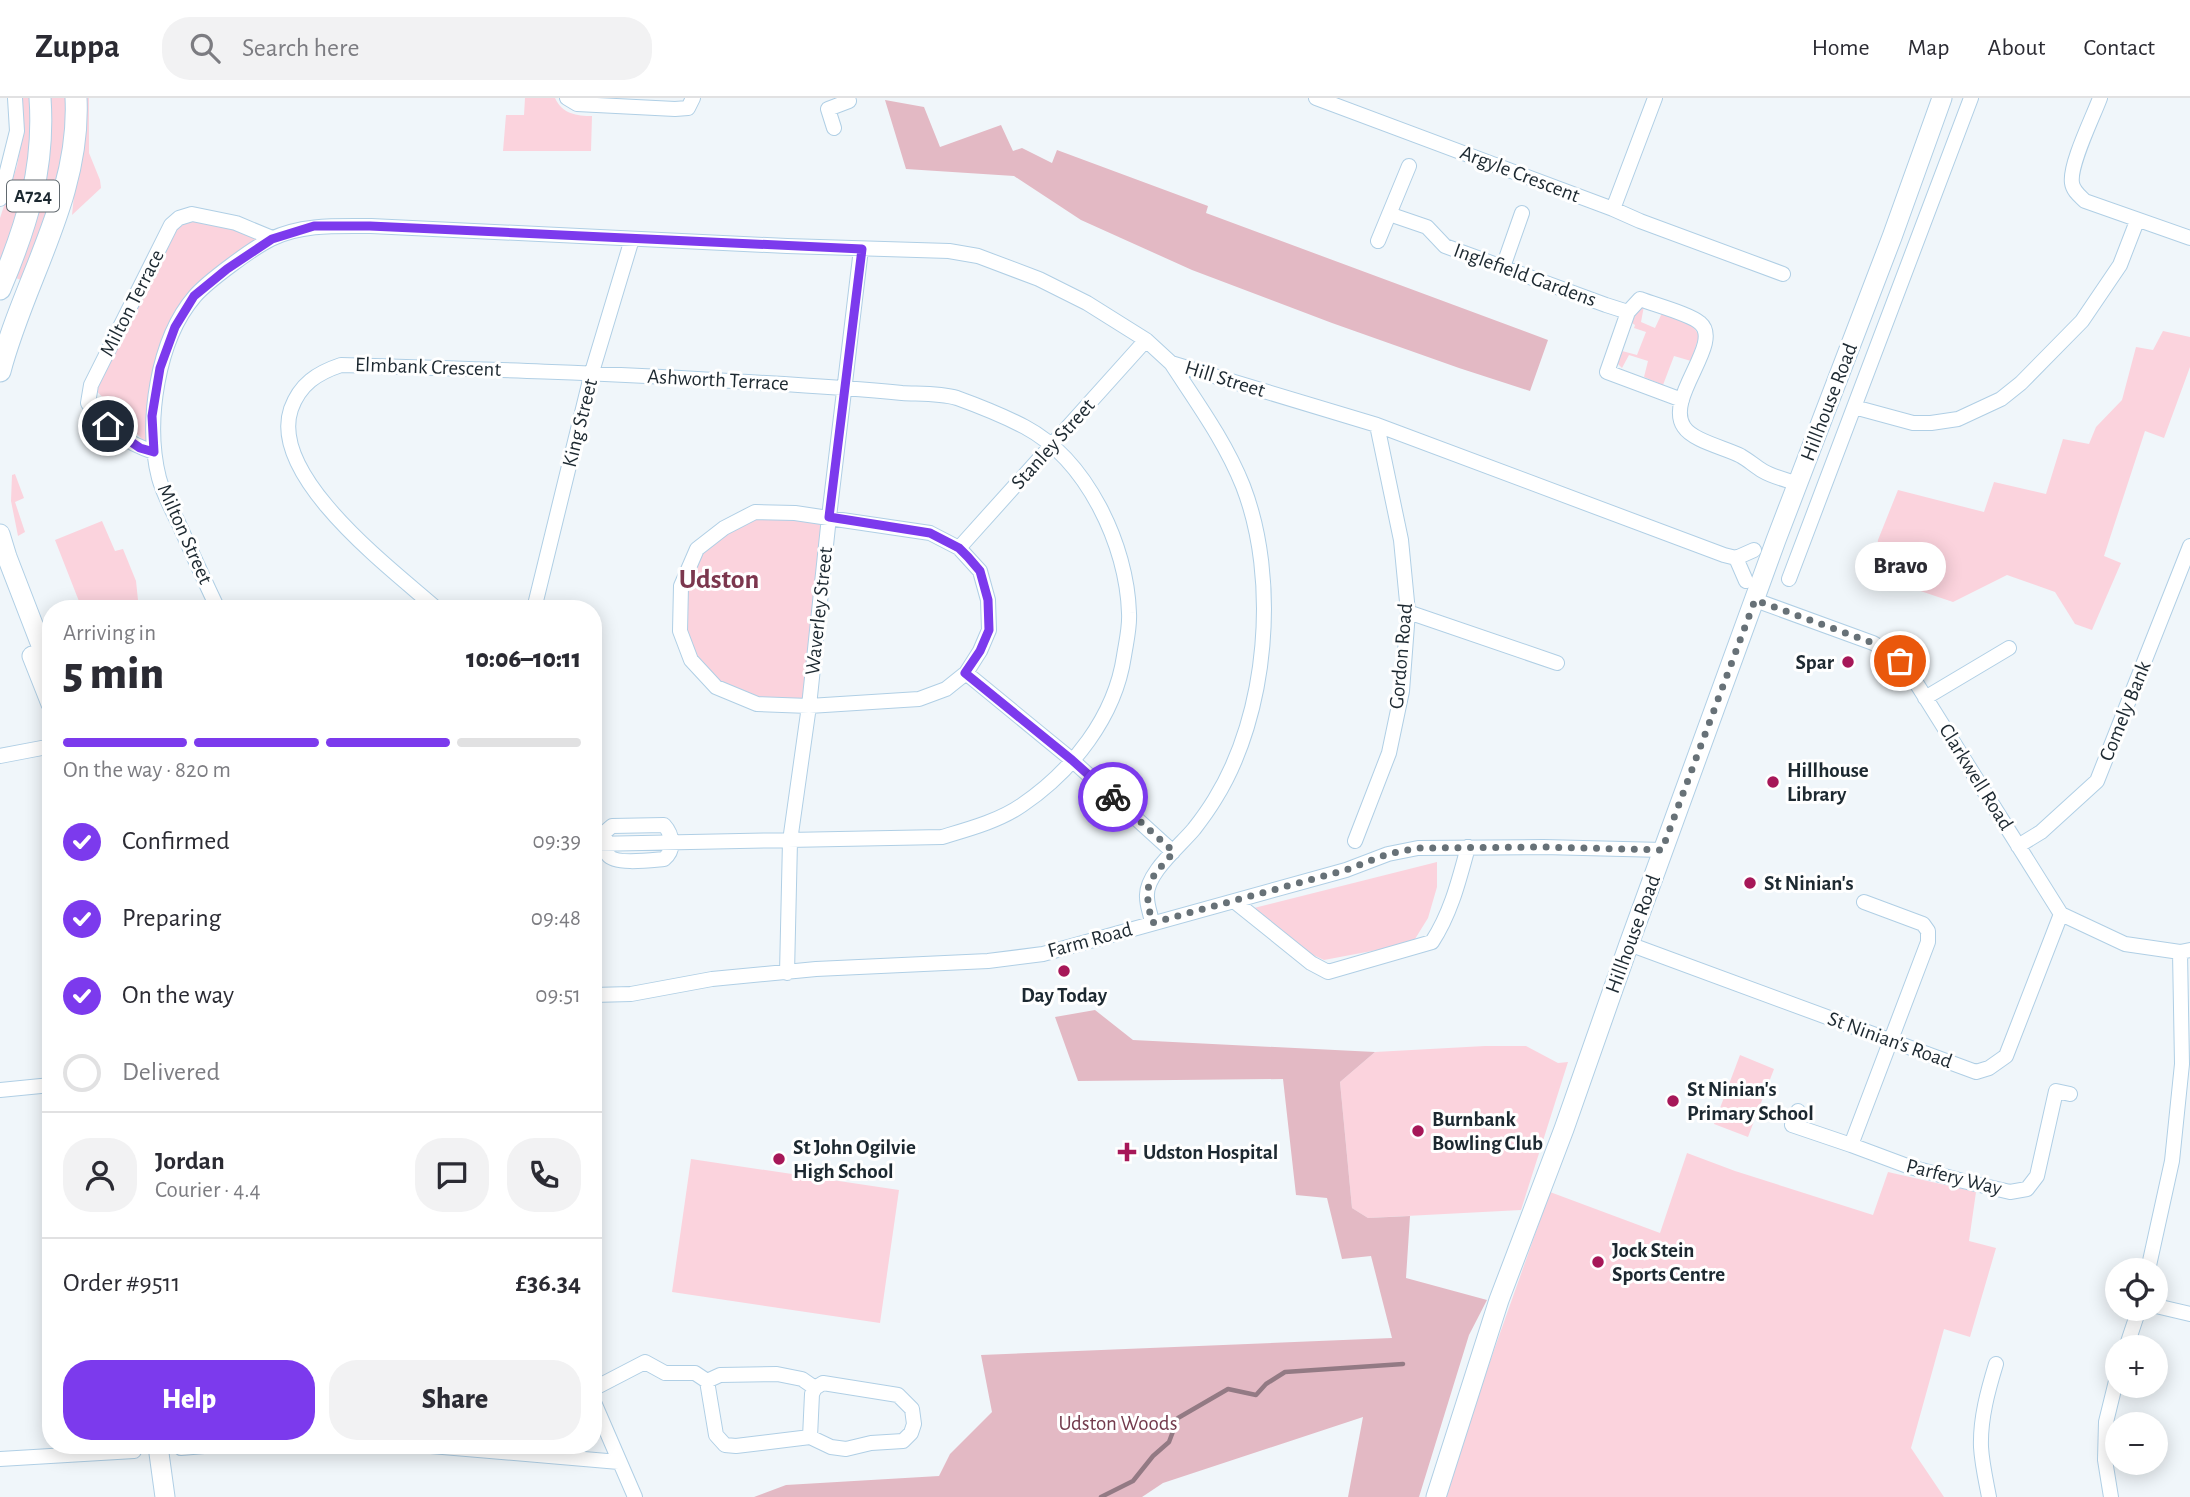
<!DOCTYPE html>
<meta charset="utf-8">
<style>
body{margin:0;font-family:"Alegreya Sans",sans-serif;background:#f2f2f3;color:#2b2b33;height:100vh;display:flex;flex-direction:column;font-size:26px;white-space:nowrap}
*{box-sizing:border-box;margin:0}
p{font-size:23px;color:#7c7c81}
.icon{flex:none;width:38px;height:38px;fill:none;stroke:currentColor;stroke-width:2;stroke-linecap:round;stroke-linejoin:round}
.map{position:relative;flex:1;overflow:hidden}
.panel{position:absolute;left:42px;top:502px;width:560px;height:854px;display:flex;flex-direction:column;background:#fff;border-radius:28px;box-shadow:0 4px 18px #0003}
.panel>*{flex:none}
.controls{position:absolute;left:2105px;top:1160px;display:grid;gap:14px}
.controls a{display:grid;place-items:center;width:63px;height:63px;border-radius:50%;background:#fff;box-shadow:0 4px 18px #0003;font-size:35px}
.pin{position:absolute;display:grid;place-items:center;width:60px;height:60px;color:#fff;margin:-30px;border:4px solid #fff;border-radius:50%;box-shadow:0 2px 7px #0007}
.courier{position:absolute;display:grid;place-items:center;width:70px;height:70px;margin:-35px;border:5px solid #7c3aed;border-radius:50%;background:#fff;color:#222;box-shadow:0 2px 9px #0007}
.bubble{position:absolute;height:49px;border-radius:24px;background:#fff;box-shadow:0 4px 18px #0003;font-size:23px;font-weight:800;line-height:49px;text-align:center}
.summary em{font-style:normal;font-weight:800}
.summary div{display:flex;flex-direction:column-reverse}
.summary{display:flex;align-items:center;justify-content:space-between;height:119px;padding:0 21px}
h1{font-size:46px;font-weight:800;line-height:52px}
.bar{display:grid;grid-template-columns:repeat(4,1fr);gap:10px 7px;align-content:center;height:84px;padding:0 21px}
.bar i{height:9px;border-radius:5px;background:#e1e1e2}
.bar .on{background:#7c3aed}
.bar p{grid-column:span 4}
.line{display:flex;align-items:center;gap:18px;padding:0 21px;border-top:2px solid #e1e1e2}
.line div{flex:1}
.round{display:grid;place-items:center;flex:none;width:74px;height:74px;border-radius:28px;background:#f2f2f3}
ol{padding:0 21px;list-style:none}
li{display:flex;align-items:center;gap:21px;height:77px}
li p{margin-inline-start:auto}
li .icon{padding:7px;border-radius:50%;background:#7c3aed;color:#fff;stroke-width:4}
li:last-child{color:#7c7c81}
li i{width:38px;height:38px;border:4px solid #e1e1e2;border-radius:50%}
.action{display:flex;gap:14px;margin-top:auto;padding:14px 21px}
.action a{flex:1;height:80px;border-radius:28px;background:#7c3aed;color:#fff;font-size:28px;font-weight:800;line-height:80px;text-align:center}
.action a+a{background:#f2f2f3;color:#2b2b33}
header{display:flex;align-items:center;gap:42px;box-sizing:border-box;height:98px;padding:0 35px;background:#fff;border-bottom:2px solid #e1e1e2}
header strong{font-size:33px}
nav{display:flex;gap:38px;margin-inline-start:auto;font-size:24px}
.search{width:490px;height:63px;background:#f2f2f3;display:flex;align-items:center;gap:18px;box-sizing:border-box;padding:0 24px;border-radius:28px;color:#7c7c81;font-size:26px}
.map>svg:first-child{display:block}
.green{fill:#fbd3dd}
.forest{fill:#e3b9c4}
.lines{fill:none;stroke-linecap:round;stroke-linejoin:round}
.stream{stroke:#937a84;stroke-width:4.5}
.street-casing{stroke:#b0cfe5;stroke-width:16}
.secondary-casing{stroke:#b0cfe5;stroke-width:21}
.primary-casing{stroke:#b0cfe5;stroke-width:23}
.street{stroke:#fff;stroke-width:14}
.secondary{stroke:#fff;stroke-width:19}
.primary{stroke:#fff;stroke-width:21}
.done{stroke:#677177;stroke-width:7;stroke-dasharray:0 12.6}
.route{stroke:#7c3aed;stroke-width:9}
.poi-dot{fill:#a61758;stroke:#fff;stroke-width:2.5}
.labels{text-anchor:middle;dominant-baseline:central;stroke-width:6;stroke-linejoin:round;paint-order:stroke}
.shield{fill:#fff;stroke:#61696f;stroke-width:2}
.shield-label{font-size:19px;font-weight:bold;fill:#1d2931}
.street-label{font-size:21px;fill:#1d2931;stroke:#fff}
.poi-label{font-size:21px;font-weight:bold;fill:#1d2931;stroke:#fff;text-anchor:start}
.park-label{font-size:21px;fill:#733b4d;stroke:#fff}
.district-label{font-size:28px;font-weight:bold;fill:#7c374e;stroke:#fff}
</style>
<header>
<strong>Zuppa</strong>
<div class="search"><svg class="icon" aria-label="search" viewBox="0 0 24 24"><circle cx="10" cy="10" r="6"/><path d="M15 15l6 6"/></svg>Search here</div>
<nav><a>Home</a><a>Map</a><a>About</a><a>Contact</a></nav>
</header>
<div class="map">
<svg width="2190" height="1399" viewBox="0 0 2190 1399">
<rect width="100%" height="100%" fill="#f0f6fa"/>
<path class="green" d="M20,0h12l1,28 -7,62 -26,78v-48l17,-52 6,-34z
M47,0h22l-6,73 -39,110 -11,-4z
M84,0h5v55l11,27 1,8 -29,27z
M525,0h30c7,16 22,18 37,18l-1,35h-88l3,-36h18z
M192,116l80,24 -77,58 -35,72 -6,84 -63,-67 80,-160z
M1644,208l-3,16 14,6 7,-15c14,5 31,8 37,23l-8,25 -17,-5 -11,29 -19,-8 4,-16 -19,-6 -7,13 -5,-5 5,-12 15,4 9,-23 -12,-4 1,-3 -3,-2 6,-15z
M2163,233l27,6v30l-26,71 -19,-7 -41,125 17,7 -29,67 -17,-6 -20,-32 -48,-17 -54,27 -68,-23 -9,-19 2,-20 20,-50 86,22 10,-30 52,12 17,-55 26,5 7,-17 26,-27 14,-53 17,3z
M15,376l9,24 -9,4 10,30 -7,4 -7,-35 1,-26z
M755,414l74,5 -20,189 -52,-2 -41,-17 -25,-27 -10,-74 16,-37z
M102,423l13,30 8,-2 13,32 2,19 -10,9h-6l-8,-9 -9,9h-23l-27,-69z
M1437,764v25l-9,31 -13,21 -22,8 -69,13 -22,-10 -48,-42z
M1485,948h41l32,17 10,-1 -47,148 -153,8 -16,-10 -12,-126 35,-30z
M1740,957l34,14 -26,68 -34,-13z
M1687,1055l48,18 138,44 15,-43 88,20 -7,49 27,7 -26,89 -26,-8 -33,119 33,49h-502l108,-305 110,41z
M691,1061l208,31 -19,133 -208,-31z"/>
<path class="forest" d="M885,2l39,7 16,40 61,-22 12,26 9,-3 30,15 5,-13 151,56 -2,7 342,127 -18,51 -71,-23 -127,-45 -140,-53 -111,-50 -67,-44 -108,-7z
M1095,912l38,30 242,12 -35,30 12,126 16,10 42,-2 -4,62 81,22 -18,35 -50,162h-71l15,-80 -200,66 -21,14h-388l32,-12 153,-9 11,-22 42,-42 -11,-57 411,-17 -21,-82 -29,3 -15,-61 -31,-3 -13,-116 -205,2 -23,-64z"/>
<g class="lines">
<path class="stream" d="M1101,1399l32,-16 20,-25 16,-14 9,-24 50,-29 28,6 10,-11 19,-12 118,-8"/>
<defs>
<path id="street" d="M567,0l10,6 98,5 13,-1 5,-10
M1316,0l297,111 42,-111
M2100,0c-7,19 -31,67 -28,85 1,8 8,13 13,18l105,37
M834,30l-6,-19 21,-8
M0,101l17,-68 -2,-33
M1613,111l27,12 143,53
M1389,116l38,13 18,19 161,59 22,7
M1378,143l31,-75
M1503,169l19,-54
M1682,302l-75,-28 21,-60 12,-13c15,6 50,15 60,24 24,20 -36,75 -16,104 9,14 42,21 57,29 7,4 14,10 22,15 10,6 24,9 35,13
M1854,309l59,16h18l27,-4 43,-20 20,-16 61,-62 38,-56 17,-44
M154,354c-26,-8 -52,-26 -66,-49l3,-18 80,-160 8,-7 13,-4 44,9 36,15
M755,414l40,1 135,20 29,15 21,23 8,29 1,30 -9,21 -14,22 -20,16 -27,10 -110,7 -52,-2 -41,-17 -25,-27 -11,-29 1,-45 16,-37 27,-21z
M959,450l187,-208
M1736,460l10,23
M1789,481l182,-481
M1755,502l118,43c18,10 29,21 42,38l146,233 64,30 55,8 10,-2
M218,511c-14,-29 -27,-58 -40,-87 -7,-14 -15,-29 -19,-44 -14,-55 -2,-138 36,-182 13,-15 58,-48 76,-57 31,-15 66,-13 100,-13l416,20 162,5 29,5 61,23 48,24 59,37 25,23 206,62 347,130 12,3 18,-8
M437,511c-44,-39 -169,-132 -146,-200 9,-25 26,-36 50,-44 136,4 271,8 407,17 51,3 102,6 154,11 17,1 38,0 55,5 22,8 47,18 68,29 62,33 102,118 104,186 1,14 -3,30 -5,43 -9,61 -52,115 -102,149 -23,16 -53,24 -80,32l-349,7
M534,511l58,-237 40,-133
M1408,514l149,51
M966,575l106,87 101,92
M1925,600l84,-50
M0,658l47,-9
M664,727c9,10 11,25 0,34 -12,1 -49,6 -56,-4 -5,-7 -3,-16 -3,-23l7,-6z
M1355,743l34,-88 13,-62 6,-79 -7,-72 -24,-115
M2018,748l23,-14 56,-51 93,-235
M1234,803l77,62 17,9 104,-30c19,-29 27,-62 36,-95
M1152,825c-1,-8 -5,-17 -5,-26 -2,-23 33,-51 47,-68 7,-9 15,-20 21,-30 53,-85 64,-220 28,-313 -18,-45 -46,-83 -72,-123
M1629,846l347,128 13,-4 17,-12 55,-142
M787,875l3,-132 19,-135 20,-189 32,-268
M593,897l38,-1 81,-15 104,-10 172,-8 55,-7 303,-84 42,-16 30,-6 125,-1 120,3
M0,992l51,-5
M1798,1013l-6,14 59,20 77,-203v-11l-5,-7 -59,-22
M1851,1047l59,22 53,14 47,11 17,-3 10,-13 19,-85 14,3
M2148,1172l24,-109 10,-97 -2,-112
M2156,1208l34,8
M2126,1250l13,-39
M707,1283l13,-6 57,-1 25,5 13,9
M823,1285l75,12 14,14 2,15 -3,9 -8,8 -32,2 -25,6 -15,-2 -21,-10 2,-43 3,-6z
M593,1291l52,-27 20,11h30l12,8 9,54 9,10 11,1 74,-9
M593,1302l42,97
M431,1348l188,16
M181,1350l23,-2
M0,1361l134,-8
M1989,1399c-3,-16 -7,-33 -8,-50 -1,-28 7,-57 15,-83
M2111,1399l-6,-37 1,-38 12,-49"/>
<path id="secondary" d="M0,436l7,23 44,114
M32,558l19,48
M158,1348l7,51
M1436,1399l63,-197 65,-171 65,-185 147,-404 116,-303 50,-139"/>
<path id="primary" d="M0,191c27,-64 45,-121 40,-191
M0,273c24,-92 81,-175 76,-273"/>
</defs>
<use href="#street" class="street-casing"/>
<use href="#secondary" class="secondary-casing"/>
<use href="#primary" class="primary-casing"/>
<use href="#street" class="street"/>
<use href="#secondary" class="secondary"/>
<use href="#primary" class="primary"/>
</g>
<g class="lines">
<path class="done" d="M1113,699l61,55c-27,31 -31,30 -22,71l194,-53 42,-16 30,-6 125,-1 119,3 93,-250 118,43 16,9 11,9"/>
<path class="route" d="M108,328l32,22 14,4 -2,-36 8,-48 15,-41 19,-31 33,-27 45,-30 42,-13h56l492,23 -33,268 101,16 29,15 9,9 12,14 8,29 1,30 -9,21 -15,22 107,87 41,37"/>
</g>
<g class="poi-dot">
<circle cx="1848" cy="564" r="7"/>
<circle cx="1773" cy="684" r="7"/>
<circle cx="1750" cy="785" r="7"/>
<circle cx="1064" cy="873" r="7"/>
<circle cx="1673" cy="1003" r="7"/>
<circle cx="1418" cy="1033" r="7"/>
<path d="M1123.5 1043.5h7v7h7v7h-7v7h-7v-7h-7v-7h7z"/>
<circle cx="779" cy="1061" r="7"/>
<circle cx="1598" cy="1164" r="7"/>
</g>
<g class="labels">
<rect class="shield" x="7" y="82.5" width="52" height="31" rx="5"/>
<g class="shield-label">
<text x="33" y="98">A724</text>
</g>
<g class="street-label">
<text transform="translate(1520 76) rotate(21)">Argyle Crescent</text>
<text transform="translate(1525 177) rotate(20)">Inglefield Gardens</text>
<text transform="translate(132 205) rotate(-63)">Milton Terrace</text>
<text transform="translate(428 269) rotate(2)">Elmbank Crescent</text>
<text transform="translate(1225 281) rotate(17)">Hill Street</text>
<text transform="translate(718 282) rotate(3)">Ashworth Terrace</text>
<text transform="translate(1829 304) rotate(-69)">Hillhouse Road</text>
<text transform="translate(580 325) rotate(-76)">King Street</text>
<text transform="translate(1053 346) rotate(-48)">Stanley Street</text>
<text transform="translate(185 436) rotate(66)">Milton Street</text>
<text transform="translate(819 513) rotate(-84)">Waverley Street</text>
<text transform="translate(1401 558) rotate(-85)">Gordon Road</text>
<text transform="translate(2125 613) rotate(-68)">Comely Bank</text>
<text transform="translate(1976 679) rotate(58)">Clarkwell Road</text>
<text transform="translate(1633 836) rotate(-70)">Hillhouse Road</text>
<text transform="translate(1090 842) rotate(-15)">Farm Road</text>
<text transform="translate(1890 942) rotate(20)">St Ninian's Road</text>
<text transform="translate(1954 1079) rotate(14)">Parfery Way</text>
</g>
<g class="poi-label">
<text x="1834" y="564" text-anchor="end">Spar</text>
<text x="1787" y="672">Hillhouse<tspan x="1787" dy="24">Library</tspan></text>
<text x="1764" y="785">St Ninian's</text>
<text x="1064" y="897" text-anchor="middle">Day Today</text>
<text x="1687" y="991">St Ninian's<tspan x="1687" dy="24">Primary School</tspan></text>
<text x="1432" y="1021">Burnbank<tspan x="1432" dy="24">Bowling Club</tspan></text>
<text x="793" y="1049">St John Ogilvie<tspan x="793" dy="24">High School</tspan></text>
<text x="1143" y="1054">Udston Hospital</text>
<text x="1612" y="1152">Jock Stein<tspan x="1612" dy="24">Sports Centre</tspan></text>
</g>
<g class="park-label">
<text x="1118" y="1325">Udston Woods</text>
</g>
<g class="district-label">
<text x="719" y="482">Udston</text>
</g>
</g>
</svg>
<div class="controls">
<a><svg class="icon" aria-label="locate" viewBox="0 0 24 24"><circle cx="12" cy="12" r="6"/><path d="M12 2v4M12 18v4M2 12h4M18 12h4"/></svg></a>
<a>+</a>
<a>−</a>
</div>
<div class="pin" style="left:1900px;top:563px;background:#ea580c"><svg class="icon" aria-label="bag" viewBox="0 0 24 24"><path d="M5 8h14l-1 12H6zM9 8a3 3 0 0 1 6 0"/></svg></div>
<div class="pin" style="left:108px;top:328px;background:#1f2937"><svg class="icon" aria-label="home" viewBox="0 0 24 24"><path d="M3 11l9-7 9 7M6 9v11h12V9"/></svg></div>
<div class="courier" style="left:1113px;top:699px"><svg class="icon" aria-label="bike" viewBox="0 0 24 24"><circle cx="6" cy="16" r="4"/><circle cx="18" cy="16" r="4"/><path d="M6 16l4-8h5l3 8M10 8l3 8H6M13 5h3"/></svg></div>
<div class="bubble" style="left:1855px;top:444px;width:91px">Bravo</div>
<section class="panel">
<div class="summary"><div><h1>5 min</h1><p>Arriving in</p></div><em>10:06–10:11</em></div>
<div class="bar"><i class="on"></i><i class="on"></i><i class="on"></i><i></i><p>On the way · 820 m</p></div>
<ol>
<li><svg class="icon" aria-label="check" viewBox="0 0 24 24"><path d="M5 12l5 5 9-10"/></svg>Confirmed<p>09:39</p></li>
<li><svg class="icon" aria-label="check" viewBox="0 0 24 24"><path d="M5 12l5 5 9-10"/></svg>Preparing<p>09:48</p></li>
<li><svg class="icon" aria-label="check" viewBox="0 0 24 24"><path d="M5 12l5 5 9-10"/></svg>On the way<p>09:51</p></li>
<li><i></i>Delivered</li>
</ol>
<div class="line" style="height:126px"><a class="round"><svg class="icon" aria-label="person" viewBox="0 0 24 24"><circle cx="12" cy="8" r="4"/><path d="M4 21q1-7 8-7t8 7"/></svg></a><div><b>Jordan</b><p>Courier · 4.4</p></div><a class="round"><svg class="icon" aria-label="chat" viewBox="0 0 24 24"><path d="M4 5h16v11H9l-5 4z"/></svg></a><a class="round"><svg class="icon" aria-label="phone" viewBox="0 0 24 24"><path d="M5 4h4l2 5-3 2q2 4 5 5l2-3 5 2v4C11 20 4 13 5 4z"/></svg></a></div>
<div class="line" style="height:91px"><div>Order #9511</div><b>£36.34</b></div>
<div class="action"><a>Help</a><a>Share</a></div>
</section>
</div>
